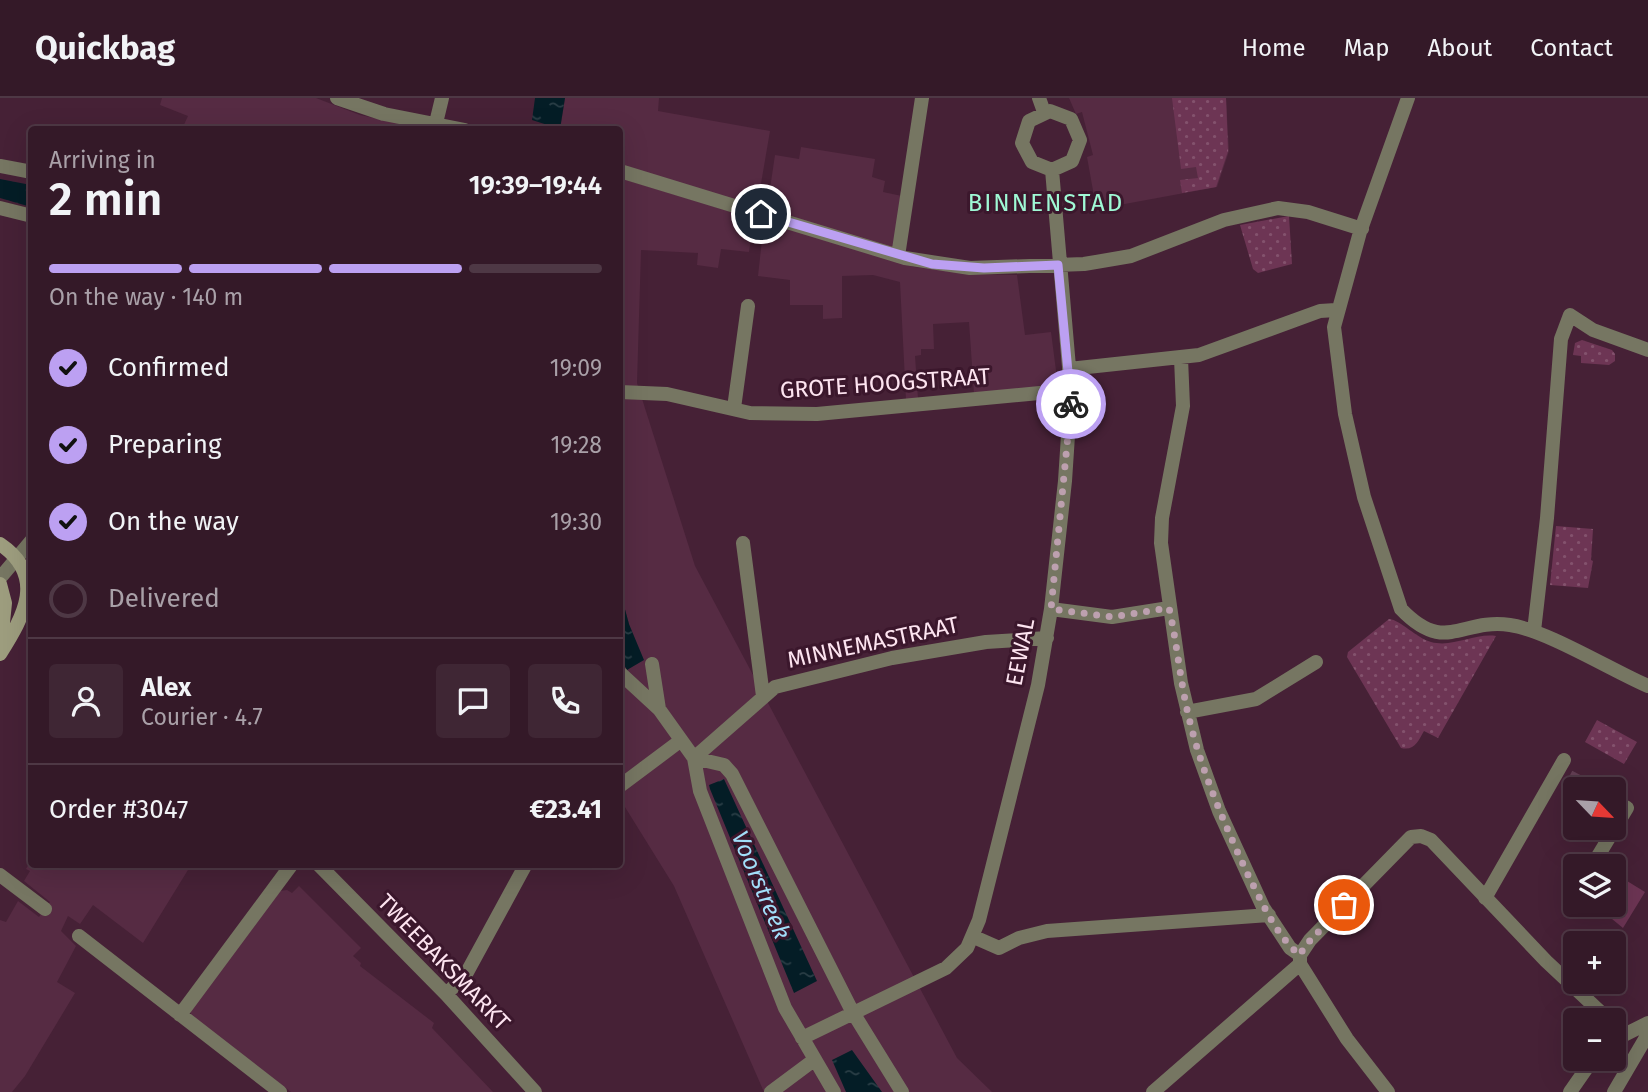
<!DOCTYPE html>
<meta charset="utf-8">
<style>
body{margin:0;font-family:"Fira Sans",sans-serif;background:#3f2634;color:#f1f3f6;height:100vh;display:flex;flex-direction:column;font-size:26px;white-space:nowrap}
*{box-sizing:border-box;margin:0}
p{font-size:23px;color:#a9a0a8}
.icon{flex:none;width:38px;height:38px;fill:none;stroke:currentColor;stroke-width:2;stroke-linecap:round;stroke-linejoin:round}
.map{position:relative;flex:1;overflow:hidden}
.sheet{position:absolute;left:28px;top:28px;width:595px;height:742px;display:flex;flex-direction:column;background:#341928;border-radius:7px;box-shadow:0 7px 28px #0002,0 0 0 2px #4e3845}
.sheet>*{flex:none}
.needle{width:46px;rotate:115deg}
.controls{position:absolute;left:1563px;top:679px;display:grid;gap:14px}
.controls a{display:grid;place-items:center;width:63px;height:63px;border-radius:7px;background:#341928;box-shadow:0 7px 28px #0002,0 0 0 2px #4e3845;font-size:35px}
.pin{position:absolute;display:grid;place-items:center;width:60px;height:60px;color:#fff;margin:-30px;border:4px solid #fff;border-radius:50%;box-shadow:0 2px 7px #0007}
.courier{position:absolute;display:grid;place-items:center;width:70px;height:70px;margin:-35px;border:5px solid #bca0f2;border-radius:50%;background:#fff;color:#222;box-shadow:0 2px 9px #0007}
.summary em{font-style:normal;font-weight:600}
.summary div{display:flex;flex-direction:column-reverse}
.summary{display:flex;align-items:center;justify-content:space-between;height:119px;padding:0 21px}
h1{font-size:46px;font-weight:600;line-height:52px}
.bar{display:grid;grid-template-columns:repeat(4,1fr);gap:10px 7px;align-content:center;height:84px;padding:0 21px}
.bar i{height:9px;border-radius:5px;background:#4e3845}
.bar .active{background:#bca0f2}
.bar p{grid-column:span 4}
.line{display:flex;align-items:center;gap:18px;padding:0 21px;border-top:2px solid #4e3845}
.line div{flex:1}
.round{display:grid;place-items:center;flex:none;width:74px;height:74px;border-radius:7px;background:#3f2634}
ol{padding:0 21px;list-style:none}
li{display:flex;align-items:center;gap:21px;height:77px}
li p{margin-inline-start:auto}
li .icon{padding:7px;border-radius:50%;background:#bca0f2;color:#111;stroke-width:4}
li:last-child{color:#a9a0a8}
li i{width:38px;height:38px;border:4px solid #4e3845;border-radius:50%}
header{display:flex;align-items:center;gap:42px;box-sizing:border-box;height:98px;padding:0 35px;background:#341928;border-bottom:2px solid #4e3845}
header strong{font-size:33px}
nav{display:flex;gap:38px;margin-inline-start:auto;font-size:24px}
.map>svg:first-child{display:block}
.built{fill:#562b43}
.grass{fill:url(#grass-dots)}
.park{fill:#6d3554}
.water{fill:url(#water-ripples)}
.lines{fill:none;stroke-linecap:round;stroke-linejoin:round}
.minor-tunnel{stroke:#613e52;stroke-width:14;stroke-dasharray:14 7;stroke-linecap:butt}
.minor{stroke:#767662;stroke-width:14}
.secondary{stroke:#9d9d7e;stroke-width:14}
.done{stroke:#bda0af;stroke-width:7;stroke-dasharray:0 12.6}
.route{stroke:#bca0f2;stroke-width:9}
.labels{text-anchor:middle;dominant-baseline:central;stroke-width:6;stroke-linejoin:round;paint-order:stroke}
.street-label{font-size:23px;fill:#fde4f0;stroke:#3b172c}
.neighbourhood-label{font-size:24px;letter-spacing:2px;fill:#9ff9d5;stroke:#3b172c}
.water-label{font-size:24px;font-style:italic;fill:#a1def9;stroke:#3b172c}
</style>
<header>
<strong>Quickbag</strong>
<nav><a>Home</a><a>Map</a><a>About</a><a>Contact</a></nav>
</header>
<div class="map">
<svg width="1648" height="994" viewBox="0 0 1648 994">
<defs>
<pattern id="grass-dots" width="8" height="8" patternUnits="userSpaceOnUse" patternTransform="scale(1.75)"><rect width="8" height="8" fill="#6d3554"/><path d="M2 2h.1M6 6h.1" fill="none" stroke="#83526d" stroke-width="1.8" stroke-linecap="round"/></pattern>
<pattern id="water-ripples" width="26" height="14" patternUnits="userSpaceOnUse" patternTransform="scale(1.75)"><rect width="26" height="14" fill="#041d26"/><path d="M2 4q2-2 4 0t4 0M15 11q2-2 4 0t4 0" fill="none" stroke="#2a3e46"/></pattern>
</defs>
<rect width="100%" height="100%" fill="#462136"/>
<path class="built" d="M162,0h154l44,17 65,14h-243l6,-13 -28,-11z
M565,0h94l-1,13 112,20 -13,76 -137,-42v-35h-60z
M1069,0h157l3,53 -12,36 -114,21 -3,-13 -6,1 -7,-39 6,-2 -11,-43 -6,2z
M801,49l74,12 -3,18 13,4 -2,11 19,4 -9,52 -126,-39 8,-54 24,4z
M620,80l134,41 -5,33 -28,-3 -3,19 -21,-3 1,-12 -57,-3 -4,133 58,183 262,492 35,34h-228l-90,-206 -54,-87v-141l8,12 1,-46 -9,-33z
M764,124l150,45 58,7 45,1 8,60 26,-3 7,54 -84,8 -5,-72 -36,2 1,25h-13v6l-6,1 3,43 -12,1 -6,-118 -27,-7 -31,1v42l-19,1v-14h-33v-25l-32,-4z
M31,762l1,4 159,1 -48,78 -50,-38 -13,19 -12,-8 -7,15 15,15 -19,36 18,11 -50,83 -13,16h-12v-172l6,2 12,-21 21,16 11,-15 -26,-21 6,-10 -4,-2z
M299,788l62,62 -8,8 8,7 -1,3 74,57 -2,5 61,64h-202l-100,-77v-5l89,-119 7,-1 5,3z"/>
<path class="grass" d="M1172,0h54l2,53 -12,36 -34,6 -2,-13 18,-2 -2,-11 -15,2z
M1289,118l3,48 -34,9 -5,-4 -13,-44z
M1582,242l30,10 3,4v7l-6,4 -28,-2v-7l-8,-1 2,-12z
M1556,428l37,3 -2,31 2,1 -5,27 -38,-3z
M1389,521c12,1 27,19 42,23 22,6 43,-9 65,-6l-58,102 -14,-7c-6,10 -9,20 -23,17l-54,-91 1,-5z
M1597,622l40,22 -13,22 -39,-22z"/>
<path class="park" d="M1614,775l31,19 -22,36 -28,-23h19z"/>
<path class="water" d="M535,0h30l-5,31 -28,-9z
M0,81l31,6v22l-31,-9z
M620,493l9,33 15,36 -17,10 -7,-12z
M724,681l93,202 -23,12 -84,-204 -1,-4z
M852,952l30,42h-36l-14,-32z"/>
<g class="lines">
<path class="minor-tunnel" d="M1569,679l23,12"/>
<path class="minor" d="M337,0l47,16 81,16
M1039,0l5,14
M1408,0l-48,134 -26,95 11,87 19,83 37,112c44,46 60,9 109,16 36,5 101,45 138,61
M436,25l6,-25
M0,68l32,6
M620,73l285,87 65,10 114,-4 47,-8 93,-36 54,-12 30,4 54,17
M0,110l32,8
M898,158l24,-158
M1181,260l2,48 -21,112 -1,25 20,140 16,67 22,61 44,96 27,41 10,7
M1069,271l130,-14 121,-44 16,-1
M620,294l47,2 83,19 67,1 254,-24
M734,310l14,-102
M743,445l20,153
M0,480l32,-38
M1051,511l61,8 57,-9
M1534,533l13,-113 14,-179 9,-24 23,15 55,20
M652,566l7,45
M620,575l39,36 35,49 6,33 85,217 49,84
M1187,614l69,-13 60,-37
M694,660l30,7 8,9 120,237 50,81
M694,660l81,-71 117,-29 94,-16 61,-4
M620,688l60,-45
M318,766l128,130 89,98
M1592,768l35,-58 -13,-7
M0,777l45,34
M1485,800l79,-138
M79,838l201,156
M974,839l25,11 20,-10 28,-7 222,-16
M446,896l19,-18 61,-112
M180,917l112,-151
M802,940l144,-70 21,-20 12,-28 59,-235 13,-76 14,-128 6,-91 -19,-220 -20,-8 -10,-19 7,-22 21,-10 21,8 9,21 -8,21 -20,9
M1614,942l34,-17
M771,994l43,-32
M1153,994l147,-128
M1388,994l-41,-53 -47,-75v-9l10,-15 101,-103 10,-1 10,4 115,121 63,59
M1570,994l23,-33
M1614,994l34,-58"/>
<path class="secondary" d="M0,446c47,32 24,72 0,110
M0,486l5,19 -5,48"/>
</g>
<g class="lines">
<path class="done" d="M1071,306l-20,205 61,8 57,-9c8,35 11,71 19,106 13,56 36,109 60,161 14,27 28,61 52,80l5,-9 39,-41"/>
<path class="route" d="M761,116l171,50 52,4 74,-3 13,139"/>
</g>
<g class="labels">
<g class="street-label">
<text transform="translate(885 285) rotate(-4)">GROTE HOOGSTRAAT</text>
<text transform="translate(873 544) rotate(-12)">MINNEMASTRAAT</text>
<text transform="translate(1020 554) rotate(-79)">EEWAL</text>
<text transform="translate(444 864) rotate(46)">TWEEBAKSMARKT</text>
</g>
<g class="neighbourhood-label">
<text x="1046" y="105">BINNENSTAD</text>
</g>
<g class="water-label">
<text transform="translate(761 787) rotate(67)">Voorstreek</text>
</g>
</g>
</svg>
<div class="controls">
<a><svg class="needle" viewBox="-14 -14 28 28"><path d="M0-13l5 13h-10z" fill="#e53935"/><path d="M0 13l5-13h-10z" fill="#a9a0a8"/></svg></a>
<a><svg class="icon" aria-label="layers" viewBox="0 0 24 24"><path d="M12 4l9 5-9 5-9-5zM3 14l9 5 9-5"/></svg></a>
<a>+</a>
<a>−</a>
</div>
<div class="pin" style="left:1344px;top:807px;background:#ea580c"><svg class="icon" aria-label="bag" viewBox="0 0 24 24"><path d="M5 8h14l-1 12H6zM9 8a3 3 0 0 1 6 0"/></svg></div>
<div class="pin" style="left:761px;top:116px;background:#1f2937"><svg class="icon" aria-label="home" viewBox="0 0 24 24"><path d="M3 11l9-7 9 7M6 9v11h12V9"/></svg></div>
<div class="courier" style="left:1071px;top:306px"><svg class="icon" aria-label="bike" viewBox="0 0 24 24"><circle cx="6" cy="16" r="4"/><circle cx="18" cy="16" r="4"/><path d="M6 16l4-8h5l3 8M10 8l3 8H6M13 5h3"/></svg></div>
<section class="sheet">
<div class="summary"><div><h1>2 min</h1><p>Arriving in</p></div><em>19:39–19:44</em></div>
<div class="bar"><i class="active"></i><i class="active"></i><i class="active"></i><i></i><p>On the way · 140 m</p></div>
<ol>
<li><svg class="icon" aria-label="check" viewBox="0 0 24 24"><path d="M5 12l5 5 9-10"/></svg>Confirmed<p>19:09</p></li>
<li><svg class="icon" aria-label="check" viewBox="0 0 24 24"><path d="M5 12l5 5 9-10"/></svg>Preparing<p>19:28</p></li>
<li><svg class="icon" aria-label="check" viewBox="0 0 24 24"><path d="M5 12l5 5 9-10"/></svg>On the way<p>19:30</p></li>
<li><i></i>Delivered</li>
</ol>
<div class="line" style="height:126px"><a class="round"><svg class="icon" aria-label="person" viewBox="0 0 24 24"><circle cx="12" cy="8" r="4"/><path d="M4 21q1-7 8-7t8 7"/></svg></a><div><b>Alex</b><p>Courier · 4.7</p></div><a class="round"><svg class="icon" aria-label="chat" viewBox="0 0 24 24"><path d="M4 5h16v11H9l-5 4z"/></svg></a><a class="round"><svg class="icon" aria-label="phone" viewBox="0 0 24 24"><path d="M5 4h4l2 5-3 2q2 4 5 5l2-3 5 2v4C11 20 4 13 5 4z"/></svg></a></div>
<div class="line" style="height:91px"><div>Order #3047</div><b>€23.41</b></div>
</section>
</div>
